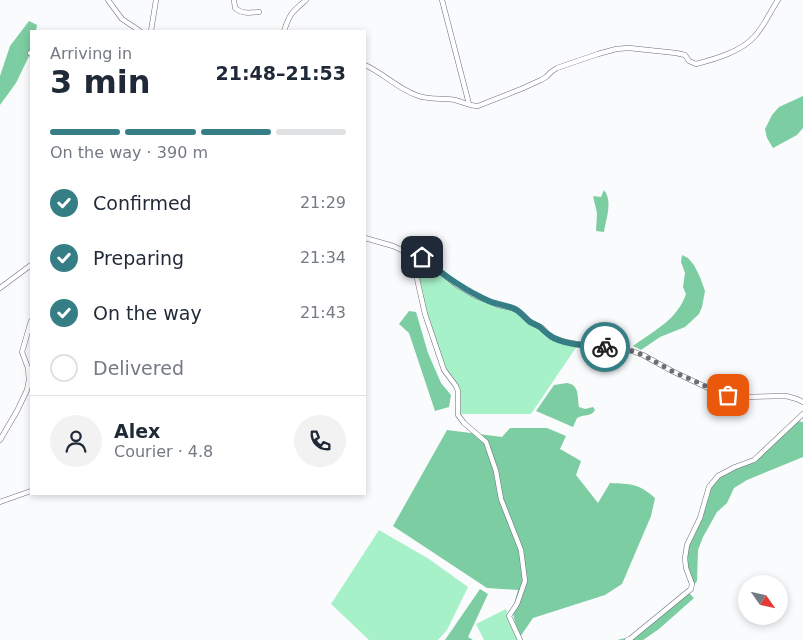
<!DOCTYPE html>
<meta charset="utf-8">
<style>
body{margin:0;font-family:"DejaVu Sans",sans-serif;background:#f2f2f3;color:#1f2937;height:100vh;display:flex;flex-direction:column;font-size:19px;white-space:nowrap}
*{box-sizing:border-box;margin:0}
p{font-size:16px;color:#747a83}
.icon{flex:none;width:28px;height:28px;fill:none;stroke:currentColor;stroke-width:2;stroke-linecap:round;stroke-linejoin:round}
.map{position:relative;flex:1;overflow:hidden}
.details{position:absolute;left:30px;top:30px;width:336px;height:465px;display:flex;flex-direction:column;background:#fff;border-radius:0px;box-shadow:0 2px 8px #0003}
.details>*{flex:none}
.needle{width:32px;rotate:124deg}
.fabs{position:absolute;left:738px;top:575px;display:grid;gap:10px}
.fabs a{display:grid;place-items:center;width:50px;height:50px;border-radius:50%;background:#fff;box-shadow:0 2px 8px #0003;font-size:25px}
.pin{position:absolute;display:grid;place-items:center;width:42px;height:42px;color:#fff;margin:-21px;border-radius:10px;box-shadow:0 2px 8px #0006}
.courier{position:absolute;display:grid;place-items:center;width:50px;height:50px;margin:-25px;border:4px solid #367e85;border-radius:50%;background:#fff;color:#222;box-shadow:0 1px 6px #0007}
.summary em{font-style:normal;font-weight:700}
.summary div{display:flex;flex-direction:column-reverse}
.summary{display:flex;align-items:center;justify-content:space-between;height:85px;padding:0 20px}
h1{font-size:32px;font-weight:700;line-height:38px}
.bar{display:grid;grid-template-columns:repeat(4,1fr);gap:8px 5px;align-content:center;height:60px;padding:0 20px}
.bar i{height:6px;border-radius:4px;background:#e0e1e3}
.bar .on{background:#367e85}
.bar p{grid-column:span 4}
.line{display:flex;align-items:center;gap:12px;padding:0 20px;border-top:1px solid #e0e1e3}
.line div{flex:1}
.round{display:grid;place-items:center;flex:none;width:52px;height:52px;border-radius:26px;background:#f2f2f3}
ol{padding:0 20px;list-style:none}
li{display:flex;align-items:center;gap:15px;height:55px}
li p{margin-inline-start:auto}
li .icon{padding:5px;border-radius:50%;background:#367e85;color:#fff;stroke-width:4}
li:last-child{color:#747a83}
li i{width:28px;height:28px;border:2px solid #e0e1e3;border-radius:50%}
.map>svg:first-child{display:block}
.green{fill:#a7f1c8}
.forest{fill:#7ccda1}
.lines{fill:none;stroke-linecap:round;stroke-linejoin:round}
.minor-casing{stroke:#6d6f7a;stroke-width:5.5}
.minor{stroke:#fff;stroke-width:4.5}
.done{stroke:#6c6d71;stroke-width:5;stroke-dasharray:0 9}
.route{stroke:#367e85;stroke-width:6}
</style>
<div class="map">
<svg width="803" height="640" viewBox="0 0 803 640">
<rect width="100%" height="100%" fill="#fafbfd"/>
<path class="green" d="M411,254l10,4 53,39 22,10 15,2 6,3 8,8 14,9 9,10 29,7 -46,68h-71l-1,-23 -13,-22 -11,-31 -8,-25 -12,-52z
M379,530l50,29 39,28 -21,43 -9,10h-69l-38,-36z
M506,609l12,31h-34l-8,-16z"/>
<path class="forest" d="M29,21l8,4 -1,6h-5v21l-15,31 -16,22v-29l10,-30z
M803,96v32l-6,7 -24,13 -6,-10 -2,-9 7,-14 7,-8z
M604,190c9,11 2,29 0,42l-8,-1 1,-18 -4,-17 8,1z
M682,255l6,3 6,7 6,12 5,14 -3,16 -3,7 -14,13 -25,10 -19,13 -8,-4c22,-16 44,-26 53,-52l-3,-7 2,-14 -4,-11z
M409,311l7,1 12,41 13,30 10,12 -2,12 -14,4 -26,-78 -10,-9z
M567,383c13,2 10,14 12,24l6,2 8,-2 2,3c-4,7 -11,4 -18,8l-4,9 -37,-16 18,-26z
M796,421l7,1v35l-56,23 -13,8 -7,15 -10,9 -14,25 -5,13 -1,31 -4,5 -6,-14v-24l23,-61 8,-11 38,-16z
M510,428h37l19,8 -6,13 21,12 -5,14 22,28 12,-20c21,1 28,0 45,15l-4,18 -29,68 -17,11 -72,23 -13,19c-8,-23 -9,-24 -2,-47l-31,-2 -94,-62 54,-96 55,7z
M480,589l8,5 -20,43 5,3h-28z
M688,592l6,6 -35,31 -16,11h-26l13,-3z"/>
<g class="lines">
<defs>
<path id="minor" d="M108,0l14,19 18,12
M234,0l1,8c7,6 14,5 24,4
M442,0l27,104
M151,31l5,-31
M284,31c6,-18 8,-19 22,-31
M30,53l1,1
M365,65c18,8 32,23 51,30 14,6 26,2 39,5 8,2 15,6 23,6l43,-17 20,-9 5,-3 5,-5 6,-4 41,-14 18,-5 13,-1 47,5 9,2 4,6 7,3c19,-5 45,-12 59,-28 9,-10 15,-24 23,-36
M365,238l28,8 15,7h7l7,4 35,28 19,11 22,9 14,3 6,3 11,10 13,7 9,9 15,5 23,4 26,2 17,3 11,4 29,16 38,18 18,6 15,2 43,-1 11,3 6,3
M408,253l5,8 12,53 19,56 12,16 2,5v24l6,8 22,19 10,29 5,28 20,51 4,31 -8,23 -8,12 11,24
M0,288l31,-23
M0,440l17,-29 10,-21 2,-10 -1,-12 -6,-16 9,-31
M0,502l31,-11
M627,640l3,-1 61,-50 1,-5 -6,-16 -1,-10 2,-13 13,-27 9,-31 9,-11 17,-9 19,-7 49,-46"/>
</defs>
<use href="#minor" class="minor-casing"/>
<use href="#minor" class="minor"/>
</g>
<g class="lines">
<path class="done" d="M605,347l27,4 11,4 29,16 38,17 18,7"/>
<path class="route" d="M422,257c21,18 42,33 67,44 9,4 18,4 26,8 6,3 10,9 15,13 3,2 7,3 10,5 3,3 6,6 9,8 13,10 40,11 56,12"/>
</g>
</svg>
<div class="fabs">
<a><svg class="needle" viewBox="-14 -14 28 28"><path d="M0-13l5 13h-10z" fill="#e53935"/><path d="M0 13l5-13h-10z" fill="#747a83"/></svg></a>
</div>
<div class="pin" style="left:728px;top:395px;background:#ea580c"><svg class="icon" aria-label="bag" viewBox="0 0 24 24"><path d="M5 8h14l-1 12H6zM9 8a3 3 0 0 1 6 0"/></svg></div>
<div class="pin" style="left:422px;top:257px;background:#1f2937"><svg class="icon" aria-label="home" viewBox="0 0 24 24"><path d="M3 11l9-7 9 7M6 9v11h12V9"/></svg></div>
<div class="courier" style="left:605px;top:347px"><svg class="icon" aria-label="bike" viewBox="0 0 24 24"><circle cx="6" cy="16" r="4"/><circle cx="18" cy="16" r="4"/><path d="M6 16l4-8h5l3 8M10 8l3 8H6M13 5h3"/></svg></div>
<section class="details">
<div class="summary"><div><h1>3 min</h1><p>Arriving in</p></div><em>21:48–21:53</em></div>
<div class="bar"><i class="on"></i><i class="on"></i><i class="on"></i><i></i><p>On the way · 390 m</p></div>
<ol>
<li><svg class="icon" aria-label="check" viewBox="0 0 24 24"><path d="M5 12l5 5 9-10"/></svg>Confirmed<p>21:29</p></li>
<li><svg class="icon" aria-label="check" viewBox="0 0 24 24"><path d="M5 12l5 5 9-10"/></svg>Preparing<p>21:34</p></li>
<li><svg class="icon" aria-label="check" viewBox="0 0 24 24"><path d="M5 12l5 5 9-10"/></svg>On the way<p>21:43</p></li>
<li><i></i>Delivered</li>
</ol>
<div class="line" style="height:90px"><a class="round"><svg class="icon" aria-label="person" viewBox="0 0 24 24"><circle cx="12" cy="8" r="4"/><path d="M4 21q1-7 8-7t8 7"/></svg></a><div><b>Alex</b><p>Courier · 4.8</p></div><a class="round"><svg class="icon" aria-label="phone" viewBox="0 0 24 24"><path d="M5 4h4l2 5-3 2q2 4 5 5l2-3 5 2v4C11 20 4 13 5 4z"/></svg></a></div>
</section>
</div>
